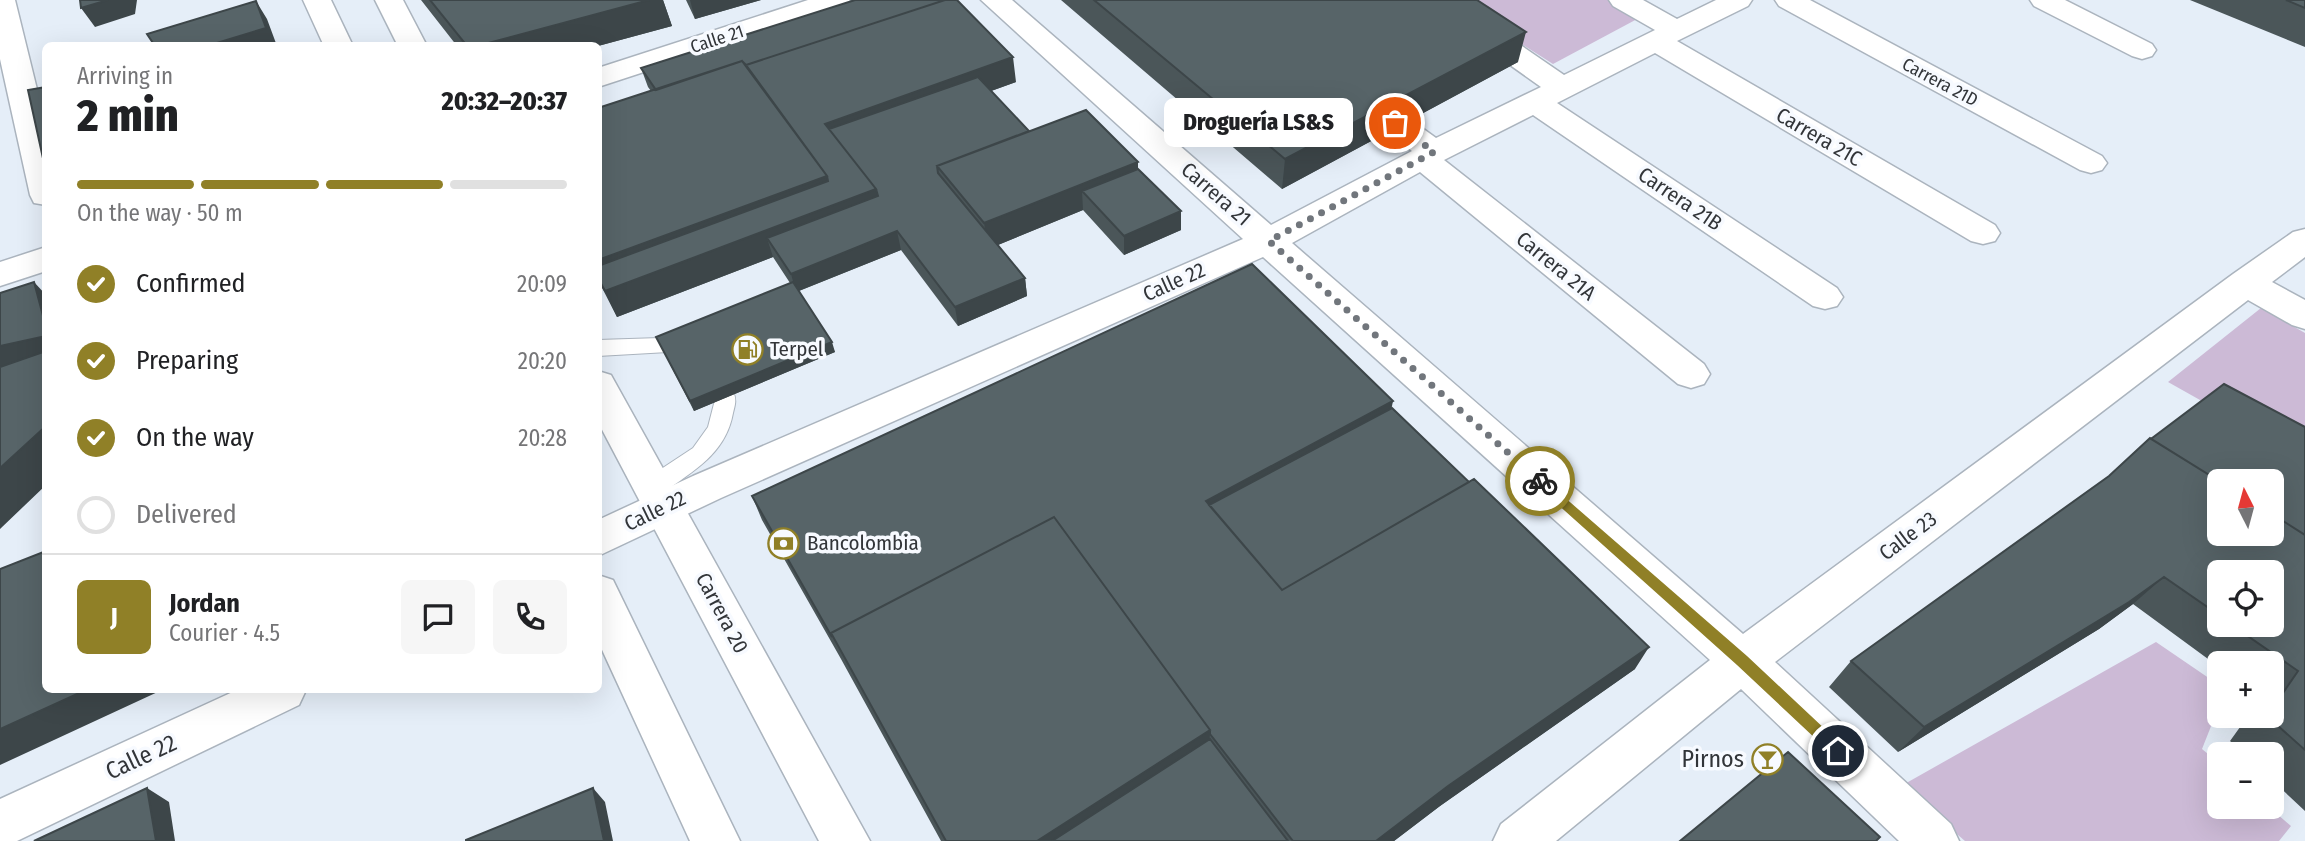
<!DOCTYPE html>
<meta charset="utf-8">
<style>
body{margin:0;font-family:"Fira Sans Condensed",sans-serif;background:#f6f6f6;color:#202124;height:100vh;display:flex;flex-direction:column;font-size:26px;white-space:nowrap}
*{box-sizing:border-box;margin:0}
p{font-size:23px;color:#757577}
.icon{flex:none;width:38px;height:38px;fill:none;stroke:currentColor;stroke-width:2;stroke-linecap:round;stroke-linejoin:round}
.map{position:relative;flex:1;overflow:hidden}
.sheet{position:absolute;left:42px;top:42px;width:560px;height:651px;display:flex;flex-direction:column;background:#fff;border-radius:10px;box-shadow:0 7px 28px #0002}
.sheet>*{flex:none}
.needle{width:46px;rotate:354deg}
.buttons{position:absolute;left:2207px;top:469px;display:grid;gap:14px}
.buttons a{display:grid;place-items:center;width:77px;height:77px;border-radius:10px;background:#fff;box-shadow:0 7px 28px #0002;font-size:35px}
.pin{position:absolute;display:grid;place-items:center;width:60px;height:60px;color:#fff;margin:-30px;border:4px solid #fff;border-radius:50%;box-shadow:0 2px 7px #0007}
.courier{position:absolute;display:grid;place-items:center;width:70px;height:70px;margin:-35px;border:5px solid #908027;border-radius:50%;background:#fff;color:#222;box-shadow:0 2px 9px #0007}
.bubble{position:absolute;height:49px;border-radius:10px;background:#fff;box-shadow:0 7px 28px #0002;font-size:23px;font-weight:800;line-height:49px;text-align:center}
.head em{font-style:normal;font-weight:800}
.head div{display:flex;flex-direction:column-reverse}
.head{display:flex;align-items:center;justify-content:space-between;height:119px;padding:0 35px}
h1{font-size:46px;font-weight:800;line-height:52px}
.bar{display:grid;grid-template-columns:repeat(4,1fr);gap:10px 7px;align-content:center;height:84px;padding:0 35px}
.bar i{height:9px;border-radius:5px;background:#e0e0e0}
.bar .selected{background:#908027}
.bar p{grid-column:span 4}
.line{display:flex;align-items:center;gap:18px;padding:0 35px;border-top:2px solid #e0e0e0}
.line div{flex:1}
.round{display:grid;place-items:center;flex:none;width:74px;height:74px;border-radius:10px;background:#f6f6f6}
ol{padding:0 35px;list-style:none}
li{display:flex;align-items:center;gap:21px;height:77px}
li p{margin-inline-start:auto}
li .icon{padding:7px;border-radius:50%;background:#908027;color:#fff;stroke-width:4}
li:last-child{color:#757577}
li i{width:38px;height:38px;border:4px solid #e0e0e0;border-radius:50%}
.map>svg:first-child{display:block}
.green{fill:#ccbad6}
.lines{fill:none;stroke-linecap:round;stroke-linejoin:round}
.service-casing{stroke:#abb4be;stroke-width:2}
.minor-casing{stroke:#abb4be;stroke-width:3}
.secondary-casing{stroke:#abb4be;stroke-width:3}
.service{fill:#fff;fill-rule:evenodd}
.minor{fill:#fff;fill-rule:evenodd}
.secondary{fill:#fff;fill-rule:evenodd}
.wall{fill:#4b5659;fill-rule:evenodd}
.shaded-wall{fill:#3d4649}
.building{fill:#576468;stroke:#3d4649;stroke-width:2}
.route{fill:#908027}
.done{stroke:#71767c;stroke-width:7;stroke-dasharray:0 12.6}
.labels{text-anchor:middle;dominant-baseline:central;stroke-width:7;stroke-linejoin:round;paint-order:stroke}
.far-street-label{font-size:18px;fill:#323539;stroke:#f7faff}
.street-label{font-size:21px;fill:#323539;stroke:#f7faff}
.poi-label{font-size:21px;fill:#323539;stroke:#f7faff;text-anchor:start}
.near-street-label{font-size:24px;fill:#323539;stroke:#f7faff}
.near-poi-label{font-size:24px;fill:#323539;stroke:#f7faff;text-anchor:end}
</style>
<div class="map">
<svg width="2305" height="841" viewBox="0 0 2305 841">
<rect width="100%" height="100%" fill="#e5eef8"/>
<path class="green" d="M1453,0h155l31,18 -86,46z
M2261,308l44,25v126l-137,-77z
M2156,642l63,43v21l-17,43 17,14v44h50l22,19 -12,15h-314l-64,-55z"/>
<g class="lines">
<defs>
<path id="service" d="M660,338l8,2 3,6 -3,6 -70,4v-16z
M725,390l8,2c4,7 2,13 0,21 -7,40 -39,58 -71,80l-8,2 -8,-2 -4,-7 4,-7 47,-31 15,-21 9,-35z"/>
<path id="minor" d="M0,0h15l31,126v79l-12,-2 -4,-8 -30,-136z
M808,0h42l-4,6 -248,81v-19z
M981,0h31l259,225 141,-74 -66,-50 -4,-6 4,-6 11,-3 11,3 68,49 105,-51 -114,-81 -4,-6h32l109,75 91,-45 -42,-24 -4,-6h34l34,19 39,-19h36l-4,6 -71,35 318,184 5,8 -5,8 -12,3 -12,-3 -316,-188 -98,50 280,185 6,9 -6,9 -12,3 -12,-3 -280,-191 -89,45 260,204 6,10 -6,10 -13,4 -13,-4 -258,-212 -128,71 451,391 490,-360 60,-42 12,-3v28l-33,25 33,18v29l-13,-4 -44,-25 -473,362 176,162 8,17h-60l-158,-152 -185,152h-63l8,-17 209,-164 -447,-403 -542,241 -123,58v-36l95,-44 550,-237z
M1775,0h35l292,156 5,7 -5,7 -11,3 -11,-3 -301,-164z
M2030,0h35l87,44 4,6 -4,6 -10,3 -10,-3 -98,-50z
M46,247v24l-46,15v-24z
M237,690h69l-7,15 -282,136h-17v-42z"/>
<path id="secondary" d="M303,0h28l22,46h-29z
M375,0h28l24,46h-29z
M598,371l13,4 259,466h-51l-221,-419z
M598,575l15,5 127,261h-50l-92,-200z"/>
</defs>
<use href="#service" class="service-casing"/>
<use href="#minor" class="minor-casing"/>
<use href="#secondary" class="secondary-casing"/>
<use href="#service" class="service"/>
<use href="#minor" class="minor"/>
<use href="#secondary" class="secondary"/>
</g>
<path class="wall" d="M421,0h242l9,26 -74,20h-141z
M686,0h75l-66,19z
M1061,0h416l41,62 -236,127z
M2190,0h115v47z
M641,68l375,14 -25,9 38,40 109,38 43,42v19l-57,25 -41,-45 -85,35 27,33 2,18 -69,30 -57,-76 -102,41 36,61 -141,59 -38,-74 134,-54 -17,-26 -156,60 -19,-37v-172l53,-17 -3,-4z
M1392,408l243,261 -195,137 -46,35h-453l-100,-182 -79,-139 -10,-24z
M2305,427v384l-33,-31v-26h-28l-14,-13 18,-25h24v-53h-53v4l-86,-63 -34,25 -201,123 -69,-65 22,-26 258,-185zM2219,572l53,53h-53z"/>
<path class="shaded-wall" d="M108,0h29l-2,14 -40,13 -14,-19z
M649,0h14l9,26 -74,20h-121z
M690,0h71l-66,19z
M256,1l11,18 10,27h-70z
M1526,32l-8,30 -236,127 3,-30z
M1013,57l3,25 -177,64 -14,-22z
M1138,162v25l-56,4 1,19 -95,39 -4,-26z
M827,176l49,13 6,26 -115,23 6,19 -156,60 -19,-39v-18z
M1181,211v19l-57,25v-19z
M897,231l4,19 -105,42 -5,-18z
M1025,278l2,18 -69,30 -3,-19z
M34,282l12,13v32z
M46,336v22l-46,10v-22z
M832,342l3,10 -141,59 -4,-10z
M1393,401l-5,25 -173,93 -9,-18z
M46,426v59l-46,44v-61z
M2164,577l-31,27 -34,25 -201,123 26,-25z
M1649,647l-14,22 -195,137 -46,35h-18l72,-55z
M86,690h76l-162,75v-36z
M1210,730l-1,25 -133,86h-39z
M147,788l22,14 6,39h-19z
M593,788l12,14 8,39h-9z"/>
<path class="building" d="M80,0h28l-27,8z
M430,0h219l-172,46h-10z
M855,0h90l-199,65 -4,-4 -86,29 -15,-22z
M945,0h12l56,57 -188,67 51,65 -271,102 -7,-13v-12l230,-85 -1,-5 -81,-111z
M1094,0h383l49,32 -241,127z
M2286,0h19v8z
M256,1l10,27 -59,18h-52l-8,-12z
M742,61l85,115 -229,84v-152z
M978,77l51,54 -92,35 1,7 87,105 -70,29 -58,-76 -106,43 -24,-36 111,-42 -2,-7 -47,-60z
M46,87v85l-18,-82z
M1086,110l52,52 -154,61 -47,-57z
M1138,169l43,42 -57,25 -42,-45z
M1252,264l141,137 -187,100 76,89 192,-111 175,168 -201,139 -72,55h-83l-83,-107v-4l-156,-213 -223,116 1,4 -80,-141z
M34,282l12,45v9l-46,10v-53z
M793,282l39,60 -142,59 -34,-64z
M46,351v75l-46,42v-101z
M2224,384l81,43v108l-33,-21v-33h-53l-68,-42z
M1392,408l77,74 -187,108 -73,-85z
M2150,438l69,43v53h53v-20l33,21v215l-38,-34h5v-7l26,-38 -66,-46h40v-53h-53v43l-55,-38 -35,25 -205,125 -73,-66 258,-185z
M1054,517l156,213 -173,111h-91l-115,-208z
M46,551v139h40l-86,39v-160z
M1210,739l78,102h-236z
M1788,752l92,85 -4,4h-196z
M147,788l9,53h-122z
M593,788l11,53h-138v-1z"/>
<path class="route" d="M1540,476l207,180 96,90v9h-10l-96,-90 -201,-180v-7z"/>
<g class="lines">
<path class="done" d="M1395,123l39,29 -165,89 271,240"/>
</g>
<defs>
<symbol id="fuel-ring" viewBox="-11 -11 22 22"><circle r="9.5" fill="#f7faff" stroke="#908027" stroke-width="1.5"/><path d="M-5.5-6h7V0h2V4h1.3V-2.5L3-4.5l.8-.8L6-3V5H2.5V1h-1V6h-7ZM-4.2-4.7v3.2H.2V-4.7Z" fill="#908027"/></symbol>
<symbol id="bank-ring" viewBox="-11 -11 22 22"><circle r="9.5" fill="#f7faff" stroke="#908027" stroke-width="1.5"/><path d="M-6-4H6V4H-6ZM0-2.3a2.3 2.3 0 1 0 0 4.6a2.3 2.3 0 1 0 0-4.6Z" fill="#908027"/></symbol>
<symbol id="bar-ring" viewBox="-11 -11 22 22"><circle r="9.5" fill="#f7faff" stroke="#908027" stroke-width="1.5"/><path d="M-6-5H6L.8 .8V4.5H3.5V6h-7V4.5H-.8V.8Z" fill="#908027"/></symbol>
</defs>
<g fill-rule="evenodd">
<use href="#fuel-ring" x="730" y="332" width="35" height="35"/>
<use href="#bank-ring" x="766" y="526" width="35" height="35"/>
<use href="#bar-ring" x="1750" y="742" width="35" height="35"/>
</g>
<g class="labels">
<g class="far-street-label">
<text transform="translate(717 39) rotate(-18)">Calle 21</text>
<text transform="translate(1940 82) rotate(28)">Carrera 21D</text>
</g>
<g class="street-label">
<text transform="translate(1819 137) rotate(30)">Carrera 21C</text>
<text transform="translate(1216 194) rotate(41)">Carrera 21</text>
<text transform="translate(1680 199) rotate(34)">Carrera 21B</text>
<text transform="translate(1556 266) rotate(39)">Carrera 21A</text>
<text transform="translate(1174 282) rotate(-24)">Calle 22</text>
<text transform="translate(655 511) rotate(-26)">Calle 22</text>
<text transform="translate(1908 536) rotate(-37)">Calle 23</text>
<text transform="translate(722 613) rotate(62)">Carrera 20</text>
</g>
<g class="poi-label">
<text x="770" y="349">Terpel</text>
<text x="807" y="543">Bancolombia</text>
</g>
<g class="near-street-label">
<text transform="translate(141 757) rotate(-25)">Calle 22</text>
</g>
<g class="near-poi-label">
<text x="1744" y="759">Pirnos</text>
</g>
</g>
</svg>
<div class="buttons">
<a><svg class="needle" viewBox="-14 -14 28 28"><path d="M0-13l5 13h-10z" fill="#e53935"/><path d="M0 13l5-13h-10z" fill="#757577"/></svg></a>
<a><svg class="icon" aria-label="locate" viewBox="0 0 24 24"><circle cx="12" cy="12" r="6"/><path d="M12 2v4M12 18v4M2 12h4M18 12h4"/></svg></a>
<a>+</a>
<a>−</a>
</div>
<div class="pin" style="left:1395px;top:123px;background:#ea580c"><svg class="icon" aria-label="bag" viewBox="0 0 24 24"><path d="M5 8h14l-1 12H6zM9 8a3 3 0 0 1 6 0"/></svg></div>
<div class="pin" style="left:1838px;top:751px;background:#1f2937"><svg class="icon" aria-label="home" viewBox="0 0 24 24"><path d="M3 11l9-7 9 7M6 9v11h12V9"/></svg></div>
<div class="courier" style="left:1540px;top:481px"><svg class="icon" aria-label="bike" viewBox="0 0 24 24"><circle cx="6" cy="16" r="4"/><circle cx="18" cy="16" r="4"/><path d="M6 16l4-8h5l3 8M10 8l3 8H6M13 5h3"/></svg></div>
<div class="bubble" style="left:1164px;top:98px;width:189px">Droguería LS&amp;S</div>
<section class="sheet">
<div class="head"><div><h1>2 min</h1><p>Arriving in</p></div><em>20:32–20:37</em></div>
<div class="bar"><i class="selected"></i><i class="selected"></i><i class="selected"></i><i></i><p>On the way · 50 m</p></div>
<ol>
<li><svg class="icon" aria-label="check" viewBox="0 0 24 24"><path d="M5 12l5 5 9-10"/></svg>Confirmed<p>20:09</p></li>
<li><svg class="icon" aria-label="check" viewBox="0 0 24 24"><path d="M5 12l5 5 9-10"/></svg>Preparing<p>20:20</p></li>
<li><svg class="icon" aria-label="check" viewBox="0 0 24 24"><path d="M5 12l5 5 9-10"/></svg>On the way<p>20:28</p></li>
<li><i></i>Delivered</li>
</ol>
<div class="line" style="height:126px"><b class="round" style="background:#908027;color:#fff">J</b><div><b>Jordan</b><p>Courier · 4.5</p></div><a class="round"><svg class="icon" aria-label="chat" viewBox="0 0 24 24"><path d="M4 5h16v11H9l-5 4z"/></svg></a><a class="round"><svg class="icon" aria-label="phone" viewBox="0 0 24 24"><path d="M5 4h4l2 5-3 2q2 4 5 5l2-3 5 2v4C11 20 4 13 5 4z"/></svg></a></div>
</section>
</div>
